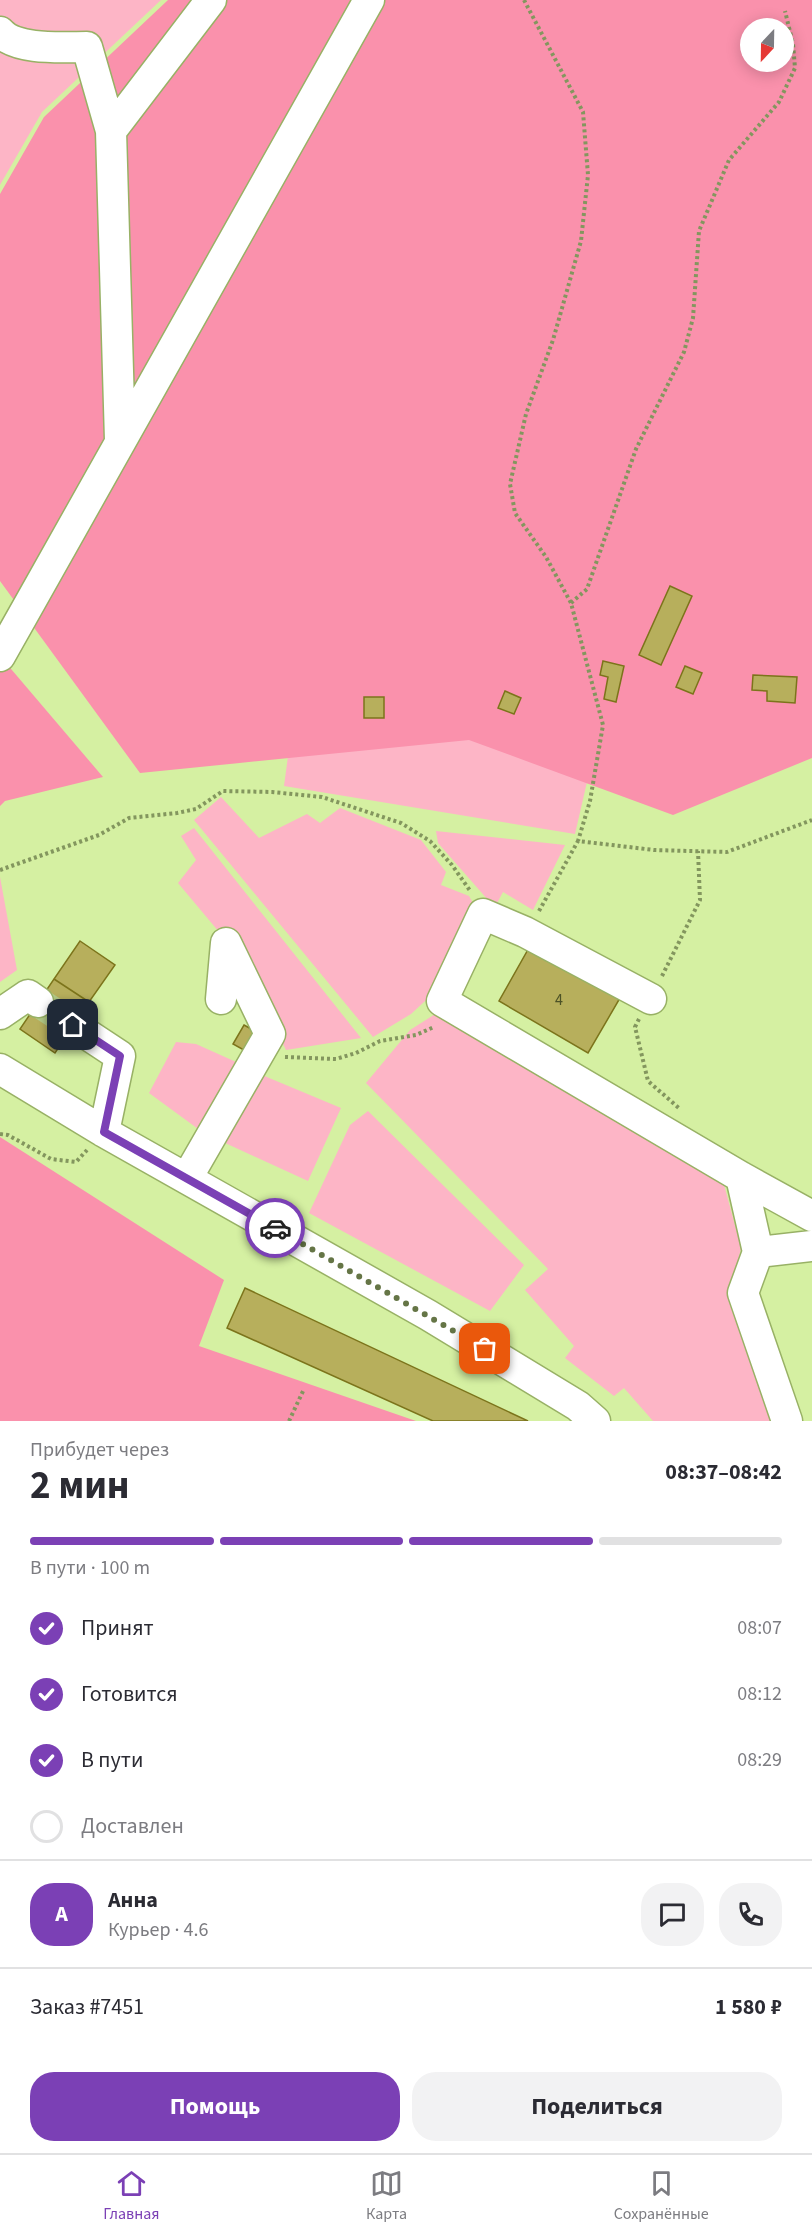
<!DOCTYPE html>
<html lang="ru">
<meta charset="utf-8">
<style>
body{margin:0;font-family:"Source Sans 3",sans-serif;background:#f2f2f3;color:#2b2b33;height:100vh;display:flex;flex-direction:column;font-size:22px;white-space:nowrap}
*{box-sizing:border-box;margin:0}
p{font-size:20px;color:#7c7c81}
.icon{flex:none;width:33px;height:33px;fill:none;stroke:currentColor;stroke-width:2;stroke-linecap:round;stroke-linejoin:round}
.map{position:relative;height:1421px;overflow:hidden}
.side{display:flex;flex-direction:column;background:#fff;flex:1}
.side>*{flex:none}
.needle{width:39px;rotate:202deg}
.fabs{position:absolute;left:740px;top:18px;display:grid;gap:12px}
.fabs a{display:grid;place-items:center;width:54px;height:54px;border-radius:50%;background:#fff;box-shadow:0 3px 15px #0003;font-size:30px}
.pin{position:absolute;display:grid;place-items:center;width:51px;height:51px;color:#fff;margin:-26px;border-radius:12px;box-shadow:0 3px 9px #0006}
.courier{position:absolute;display:grid;place-items:center;width:60px;height:60px;margin:-30px;border:4px solid #7b40b5;border-radius:50%;background:#fff;color:#222;box-shadow:0 2px 8px #0007}
.headline em{font-style:normal;font-weight:700}
.headline div{display:flex;flex-direction:column-reverse}
.headline{display:flex;align-items:center;justify-content:space-between;height:102px;padding:0 30px}
h1{font-size:39px;font-weight:700;line-height:45px}
.bar{display:grid;grid-template-columns:repeat(4,1fr);gap:9px 6px;align-content:center;height:72px;padding:0 30px}
.bar i{height:8px;border-radius:4px;background:#e1e1e2}
.bar .active{background:#7b40b5}
.bar p{grid-column:span 4}
.line{display:flex;align-items:center;gap:15px;padding:0 30px;border-top:2px solid #e1e1e2}
.line div{flex:1}
.round{display:grid;place-items:center;flex:none;width:63px;height:63px;border-radius:24px;background:#f2f2f3}
ol{padding:0 30px;list-style:none}
li{display:flex;align-items:center;gap:18px;height:66px}
li p{margin-inline-start:auto}
li .icon{padding:6px;border-radius:50%;background:#7b40b5;color:#fff;stroke-width:4}
li:last-child{color:#7c7c81}
li i{width:33px;height:33px;border:3px solid #e1e1e2;border-radius:50%}
.primary-button{display:flex;gap:12px;margin-top:auto;padding:12px 30px}
.primary-button a{flex:1;height:69px;border-radius:24px;background:#7b40b5;color:#fff;font-size:24px;font-weight:700;line-height:69px;text-align:center}
.primary-button a+a{background:#f2f2f3;color:#2b2b33}
.tab-bar{display:flex;justify-content:space-around;align-items:center;height:84px;border-top:2px solid #e1e1e2;background:#fff;font-size:16px;color:#7c7c81}
.tab-bar a{display:grid;justify-items:center;gap:3px}
.tab-bar .active{color:#7b40b5}
.map>svg:first-child{display:block}
.green{fill:#fdb5c6}
.forest{fill:#fa91ac;fill-rule:evenodd}
.building{fill:#b7af5c;stroke:#7c741b;stroke-width:1.5}
.lines{fill:none;stroke-linecap:round;stroke-linejoin:round}
.minor-tunnel{stroke:#b3ca86;stroke-width:30;stroke-dasharray:30 15;stroke-linecap:butt}
.minor-casing{stroke:#98b165;stroke-width:33}
.path{stroke:#83965e;stroke-width:4;stroke-dasharray:3 3;stroke-linecap:butt}
.minor{stroke:#fff;stroke-width:30}
.done{stroke:#657546;stroke-width:6;stroke-dasharray:0 10.8}
.route{stroke:#7b40b5;stroke-width:8}
.labels{text-anchor:middle;dominant-baseline:central;stroke-width:6;stroke-linejoin:round;paint-order:stroke}
.number-label{font-size:16px;fill:#4c5226}
</style>
<div class="map">
<svg width="812" height="1421" viewBox="0 0 812 1421">
<rect width="100%" height="100%" fill="#d5f0a2"/>
<path class="green" d="M0,0h161l-119,112 -42,73z
M291,734l305,9 -21,91 -291,-48z
M221,797l38,41 48,-24 13,9 20,-15 81,32 25,32 -5,13 28,11 9,16 -41,78 -26,24 -38,23 -179,-217z
M194,828l167,210 -75,12 -46,-93 -62,-74 18,-23 -15,-24z
M436,831l129,14 -32,65 -30,-18 -7,13 -8,-5 -50,-57z
M0,877l17,93 -17,12z
M440,1011l282,166 19,71 -11,49 44,124h-121l-29,-33 -10,8 -49,-38 9,-12 -49,-56 23,-21 -182,-186 44,-53z
M176,1042l20,2 49,22 -40,68 -56,-41z
M262,1075l79,33 -33,73 -85,-39z
M368,1111l156,154 -34,46 -181,-98 41,-88z"/>
<path class="forest" d="M168,0h644v758l-139,57 -204,-75 -329,33 -140,-192v-387l44,-77zM750,28h33v34h-33z
M0,656l103,121 -98,24 -5,5z
M0,1137l224,143 -25,66 217,75h-416z"/>
<path class="building" d="M670,586l22,10 -31,69 -22,-10z
M603,661l21,5 -8,36 -12,-3 4,-22 -8,-2z
M685,666l17,7 -9,21 -17,-7z
M753,675l44,2 -2,26 -28,-2v-10l-15,-1z
M505,691l16,7 -7,16 -16,-6z
M364,697h20v21h-20z
M80,941l35,24 -26,37 -35,-23z
M530,946l90,52 -32,55 -89,-52z
M54,979l35,23 -34,51 -35,-24z
M244,1025l18,10 -11,19 -18,-10z
M245,1288l283,133h-95l-206,-93z"/>
<g class="lines">
<path class="minor-tunnel" d="M38,1002l35,23"/>
<defs>
<path id="minor" d="M0,32c16,19 64,15 87,15l24,84 9,309
M111,131l100,-131
M0,656l369,-656
M651,999l-126,-67 -42,-18 -41,87 299,176 71,39
M0,1014l28,-19 10,7
M73,1025l47,31 -16,76
M0,1069l104,63 324,183 150,91 17,15
M741,1177l17,75 -15,41 44,128
M187,1178l83,-144 -44,-91 -5,56
M758,1252l54,-6"/>
</defs>
<use href="#minor" class="minor-casing"/>
<path class="path" d="M524,0l59,112 5,63 -7,66 -28,99 -27,74 -16,70 5,29 31,44 25,46 32,122 -13,76 -12,40
M571,603l16,-14 49,-140 48,-97 9,-34 6,-87 30,-71 50,-58 16,-34 -2,-24 -8,-33
M0,870l99,-35 30,-17 48,-5 19,-4 27,-18 49,1 50,5 79,26 29,18 22,24 19,27
M539,911l39,-70 76,9 73,2 85,-32
M662,976l38,-76 -2,-49
M639,1019l-4,8 13,54 32,28
M285,1057l51,2 20,-6 24,-12 36,-6 18,-8
M0,1134l8,1 43,24 25,3 11,-12
M289,1421l15,-32"/>
<use href="#minor" class="minor"/>
</g>
<g class="lines">
<path class="done" d="M275,1228l210,121"/>
<path class="route" d="M73,1025l47,31 -16,76 171,96"/>
</g>
<g class="labels">
<g class="number-label">
<text x="559" y="1000">4</text>
</g>
</g>
</svg>
<div class="fabs">
<a><svg class="needle" viewBox="-14 -14 28 28"><path d="M0-13l5 13h-10z" fill="#e53935"/><path d="M0 13l5-13h-10z" fill="#7c7c81"/></svg></a>
</div>
<div class="pin" style="left:485px;top:1349px;background:#ea580c"><svg class="icon" aria-label="bag" viewBox="0 0 24 24"><path d="M5 8h14l-1 12H6zM9 8a3 3 0 0 1 6 0"/></svg></div>
<div class="pin" style="left:73px;top:1025px;background:#1f2937"><svg class="icon" aria-label="home" viewBox="0 0 24 24"><path d="M3 11l9-7 9 7M6 9v11h12V9"/></svg></div>
<div class="courier" style="left:275px;top:1228px"><svg class="icon" aria-label="car" viewBox="0 0 24 24"><path d="M5 17H2v-5l4-1 3-4h7l3 4 3 1v5h-3M9 17h6M6 11h13"/><circle cx="7" cy="17" r="2"/><circle cx="17" cy="17" r="2"/></svg></div>
</div>
<section class="side">
<div class="headline"><div><h1>2 мин</h1><p>Прибудет через</p></div><em>08:37–08:42</em></div>
<div class="bar"><i class="active"></i><i class="active"></i><i class="active"></i><i></i><p>В пути · 100 m</p></div>
<ol>
<li><svg class="icon" aria-label="check" viewBox="0 0 24 24"><path d="M5 12l5 5 9-10"/></svg>Принят<p>08:07</p></li>
<li><svg class="icon" aria-label="check" viewBox="0 0 24 24"><path d="M5 12l5 5 9-10"/></svg>Готовится<p>08:12</p></li>
<li><svg class="icon" aria-label="check" viewBox="0 0 24 24"><path d="M5 12l5 5 9-10"/></svg>В пути<p>08:29</p></li>
<li><i></i>Доставлен</li>
</ol>
<div class="line" style="height:108px"><b class="round" style="background:#7b40b5;color:#fff">А</b><div><b>Анна</b><p>Курьер · 4.6</p></div><a class="round"><svg class="icon" aria-label="chat" viewBox="0 0 24 24"><path d="M4 5h16v11H9l-5 4z"/></svg></a><a class="round"><svg class="icon" aria-label="phone" viewBox="0 0 24 24"><path d="M5 4h4l2 5-3 2q2 4 5 5l2-3 5 2v4C11 20 4 13 5 4z"/></svg></a></div>
<div class="line" style="height:78px"><div>Заказ #7451</div><b>1 580 ₽</b></div>
<div class="primary-button"><a>Помощь</a><a>Поделиться</a></div>
</section>
<nav class="tab-bar">
<a class="active"><svg class="icon" aria-label="home" viewBox="0 0 24 24"><path d="M3 11l9-7 9 7M6 9v11h12V9"/></svg>Главная</a>
<a><svg class="icon" aria-label="map" viewBox="0 0 24 24"><path d="M3 6l6-2 6 2 6-2v14l-6 2-6-2-6 2zM9 4v14M15 6v14"/></svg>Карта</a>
<a><svg class="icon" aria-label="saved" viewBox="0 0 24 24"><path d="M7 4h10v16l-5-4-5 4z"/></svg>Сохранённые</a>
</nav>
